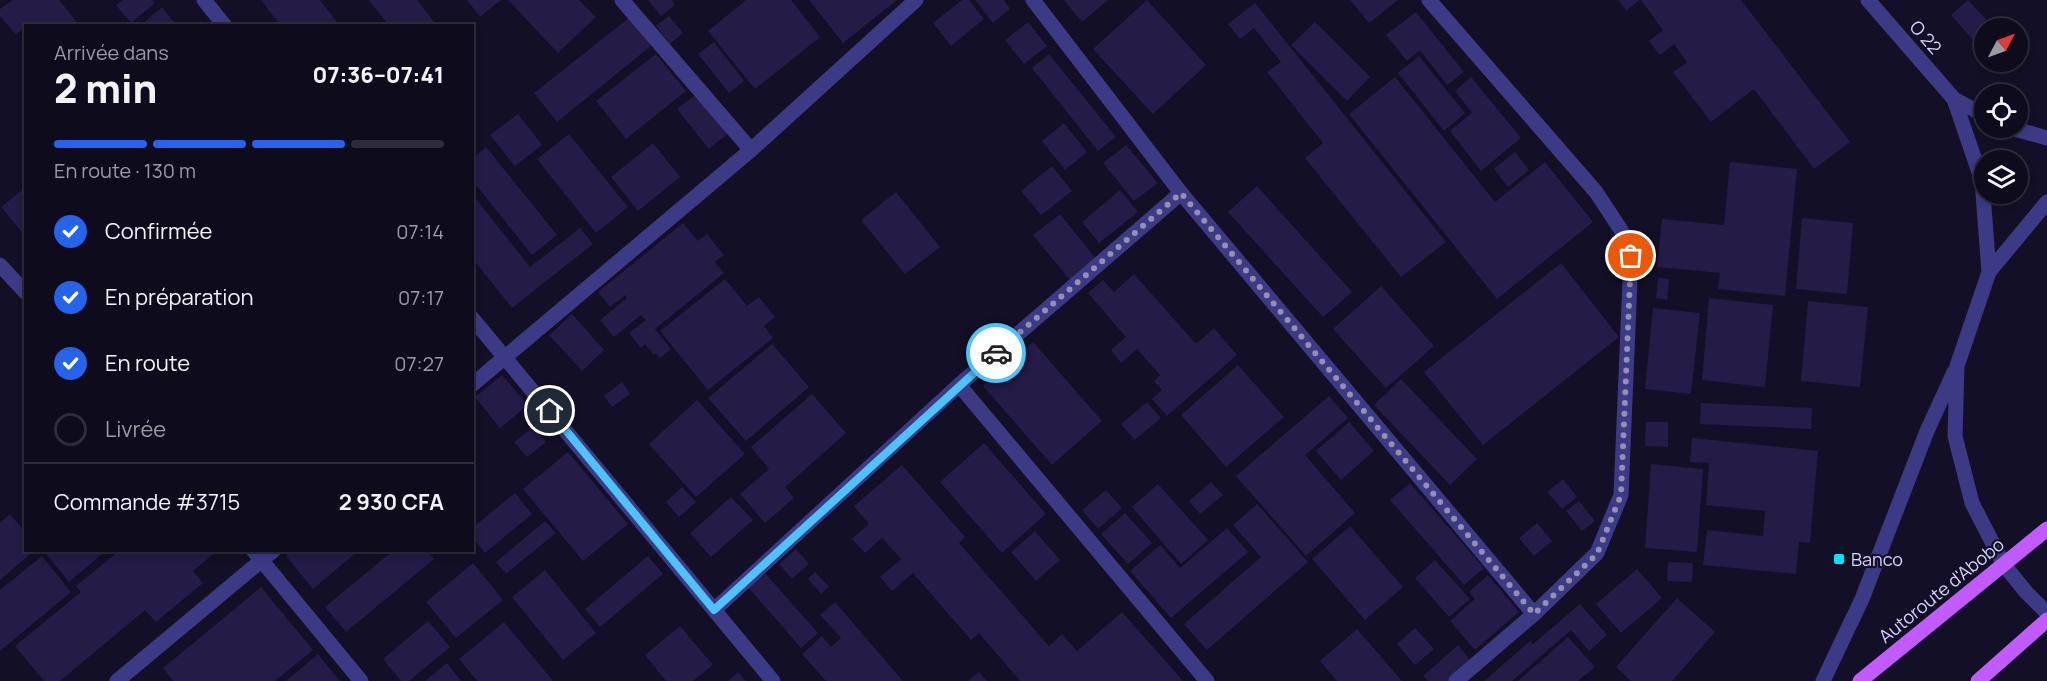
<!DOCTYPE html>
<html lang="fr">
<meta charset="utf-8">
<style>
body{margin:0;font-family:Manrope,sans-serif;background:#171425;color:#f1f3f6;height:100vh;display:flex;flex-direction:column;font-size:22px;white-space:nowrap}
*{box-sizing:border-box;margin:0}
p{font-size:20px;color:#9b9ba3}
.icon{flex:none;width:33px;height:33px;fill:none;stroke:currentColor;stroke-width:2;stroke-linecap:round;stroke-linejoin:round}
.map{position:relative;flex:1;overflow:hidden}
.side{position:absolute;left:24px;top:24px;width:450px;height:528px;display:flex;flex-direction:column;background:#0e0b1c;border-radius:0px;box-shadow:0 3px 9px #0003,0 0 0 2px #2e2b3b}
.side>*{flex:none}
.needle{width:39px;rotate:49deg}
.controls{position:absolute;left:1974px;top:18px;display:grid;gap:12px}
.controls a{display:grid;place-items:center;width:54px;height:54px;border-radius:50%;background:#0e0b1c;box-shadow:0 3px 9px #0003,0 0 0 2px #2e2b3b;font-size:30px}
.pin{position:absolute;display:grid;place-items:center;width:51px;height:51px;color:#fff;margin:-26px;border:3px solid #fff;border-radius:50%;box-shadow:0 2px 6px #0007}
.courier{position:absolute;display:grid;place-items:center;width:60px;height:60px;margin:-30px;border:4px solid #4fc3f7;border-radius:50%;background:#fff;color:#222;box-shadow:0 2px 8px #0007}
.summary em{font-style:normal;font-weight:800}
.summary div{display:flex;flex-direction:column-reverse}
.summary{display:flex;align-items:center;justify-content:space-between;height:102px;padding:0 30px}
h1{font-size:39px;font-weight:800;line-height:45px}
.bar{display:grid;grid-template-columns:repeat(4,1fr);gap:9px 6px;align-content:center;height:72px;padding:0 30px}
.bar i{height:8px;border-radius:4px;background:#2e2b3b}
.bar .on{background:#2563eb}
.bar p{grid-column:span 4}
.line{display:flex;align-items:center;gap:15px;padding:0 30px;border-top:2px solid #2e2b3b}
.line div{flex:1}
ol{padding:0 30px;list-style:none}
li{display:flex;align-items:center;gap:18px;height:66px}
li p{margin-inline-start:auto}
li .icon{padding:6px;border-radius:50%;background:#2563eb;color:#fff;stroke-width:4}
li:last-child{color:#9b9ba3}
li i{width:33px;height:33px;border:3px solid #2e2b3b;border-radius:50%}
.map>svg:first-child{display:block}
.building{fill:#241b47}
.lines{fill:none;stroke-linecap:round;stroke-linejoin:round}
.minor{stroke:#3d3a85;stroke-width:15}
.tertiary{stroke:#3d3a85;stroke-width:15}
.primary{stroke:#c25bff;stroke-width:15}
.done{stroke:#948fb3;stroke-width:6;stroke-dasharray:0 10.8}
.route{stroke:#4fc3f7;stroke-width:8}
.poi-dot{fill:#00e5ff;stroke:#130f26;stroke-width:2}
.labels{text-anchor:middle;dominant-baseline:central;stroke-width:4.5;stroke-linejoin:round;paint-order:stroke}
.street-label{font-size:18px;fill:#d9d4ff;stroke:#130f26}
.poi-label{font-size:18px;fill:#d9d4ff;stroke:#130f26;text-anchor:start}
</style>
<div class="map">
<svg width="2047" height="681" viewBox="0 0 2047 681">
<rect width="100%" height="100%" fill="#130f26"/>
<path class="building" d="M12,0h47l21,26h-44l-3,-4 -7,4 -10,9 -16,-19v-7z
M123,0h29l3,3 -24,20 -15,-18z
M261,0h59l20,26h-59z
M369,0h48l20,26h-48z
M467,0h34l-21,17z
M508,0h71l17,17 -38,36z
M648,0h24l3,5 -14,11z
M746,0h45l29,37 -65,52 -47,-58z
M809,0h88l-54,43z
M962,0h7l15,19 -33,27 -18,-23z
M975,0h29l6,9 -17,14z
M1064,0h44l-26,22z
M1147,0l59,65 -53,49 -60,-65z
M1350,0h48l-29,23z
M1618,0h22l-14,11z
M1641,0h100l109,142 -36,27 -60,-80 -43,33 -38,-50 14,-10 -13,-18 -14,11 -11,-14 14,-11z
M1968,0l26,28h-10v18l-3,3 -30,-34z
M1255,3l191,239 -45,35 -96,-119 18,-15 -56,-71 14,-10 -27,-34 -14,11 -12,-15z
M162,7l15,19h-37z
M1416,12l48,60 -17,13 -27,-35 -13,11 -21,-26z
M669,16l14,17 -13,11 -14,-18z
M629,18l22,28 -94,76 -23,-29z
M1028,22l19,24 -23,18 -19,-24z
M1315,22l55,55 -23,24 -56,-56z
M714,42l30,39 -15,12 -31,-39z
M656,54l30,37 -60,48 -30,-38z
M1049,54l67,83 -18,14 -66,-83z
M1419,56l46,57 -21,18 -46,-58z
M1395,77l100,125 50,-40 48,60 -96,77 -148,-185z
M1471,77l50,61 -40,33 -31,-40 22,-18 -17,-22z
M699,92l32,39 -22,18 -32,-40z
M518,114l24,31 -27,21 -25,-31z
M1064,123l23,29 -22,18 -23,-29z
M569,134l59,73 -32,26 -59,-74z
M653,143l27,34 -42,34 -27,-34z
M1126,145l32,38 -24,18 -31,-38z
M486,147l71,88 -25,20 -60,-75v-21z
M1515,152l14,18 -21,17 -14,-18z
M1730,162l67,7 -12,127 -67,-7 2,-16 -63,-6 5,-48 62,6z
M1052,166l20,25 -31,24 -20,-24z
M1257,186l95,106 -29,25 -95,-105z
M26,187v50l-25,-30z
M1120,190l18,22 -39,31 -17,-21z
M896,192l44,55 -35,27 -44,-54z
M472,194l58,73 50,-39 13,16 -81,64 -40,-50z
M1060,214l36,45 -26,21 -37,-45z
M1802,218l51,5 -6,71 -51,-5z
M683,223l15,18 9,-7 17,21 -9,7 9,11 -69,56 16,20 -11,9 -4,-5 -2,2 -9,-11 -4,4 -12,-15 17,-13 -5,-5 -27,22 -14,-17 27,-22 -2,-3 -15,12 -12,-15z
M1561,263l58,74 -136,108 -59,-73z
M1134,274l62,70 18,-16 23,27 -70,61 -15,-17 10,-9 -8,-9 6,-6 -23,-26 -16,14 -10,-13 15,-13 -38,-44 15,-13 11,12z
M1658,278l11,1 -2,21 -11,-2z
M725,279l22,27 12,-9 16,20 -11,9 9,12 -65,52 -48,-59z
M1381,286l53,60 -48,42 -53,-59z
M1709,298l64,7 -8,82 -63,-7z
M1808,301l60,6 -8,80 -59,-6z
M1653,308l47,5 -9,81 -46,-5z
M572,314l32,36 -22,21 -33,-36z
M1033,342l69,79 -50,44 -69,-79z
M772,344l37,43 -63,54 -38,-43z
M1238,365l46,52 -58,50 -45,-52z
M502,375l26,30 -28,23 -25,-31z
M1401,379l76,80 -27,26 -76,-80z
M622,382l8,12 -18,13 -8,-11z
M812,394l34,39 -61,54 9,11 -29,25 -25,-29 29,-25 -18,-22z
M1329,396l19,22 -43,37 50,58 -49,43 -70,-80z
M697,400l48,54 -49,43 -47,-53z
M1147,402l14,16 -26,22 -14,-16z
M1701,403l111,5 -1,21 -111,-5z
M1349,422l25,29 -33,29 -25,-29z
M1646,422h22v25l-23,-1z
M533,427l13,15 -19,15 -13,-15z
M1692,438l126,13 -8,92 -11,-1 -3,32 -93,-9 4,-35 56,6 2,-25 -59,-6 3,-42 -19,-1z
M984,443l62,71 -44,39 -62,-71z
M568,452l60,72 -45,37 -60,-72z
M1651,464l52,5 -6,83 -52,-4z
M902,465l63,72 -6,6 90,103 13,-12 15,17 45,-39 61,69h-163l-41,-48 -8,7 -58,-67 -21,18 -12,-14 21,-18 -19,-21 -17,15 -13,-14 17,-15 -15,-18z
M1563,479l14,18 -15,12 -15,-17z
M1211,482l12,13 -23,19 -11,-13z
M1410,483l74,85 -20,17 -74,-85z
M1158,484l50,56 -27,24 -49,-57z
M682,487l14,15 -17,15 -13,-15z
M1106,490l16,18 -24,21 -16,-19z
M515,493l17,21 -47,39 -13,-16v-9z
M731,497l22,23 -42,37 -21,-24z
M1579,501l16,20 -13,10 -16,-20z
M1257,504l51,58 -101,88 -23,-26 77,-67 -28,-32z
M1125,513l27,30 -24,21 -27,-30z
M10,514l16,19v17h9l-35,30v-57z
M545,521l11,12 -50,41 -10,-12z
M1537,523l15,18 -18,15 -15,-18z
M1350,526l53,61 -38,33 -53,-61z
M1227,528l21,24 -77,66 -41,-47 30,-26 20,23z
M1035,531l25,29 -24,21 -25,-29z
M796,549l13,15 -17,15 -13,-15z
M43,550h64l-38,32z
M120,550h94l2,2 -23,19 10,12 -47,39 -11,-12 -85,71h-16l-29,-35 66,-54 -5,-6z
M293,550h66l-46,39 -27,-33z
M394,550h33l7,9 -88,73 -21,-25z
M42,556l29,36 -71,59v-61z
M648,556l15,18 -63,53 -15,-18z
M1435,560l35,39 -21,18 -34,-39z
M1668,562l25,1 -1,19 -25,-1z
M473,563l30,37 -47,38 -30,-36z
M1637,569l25,29 -41,35 -25,-29z
M545,570l51,63 -33,27 -51,-63z
M815,572l14,15 -8,7 -13,-15z
M765,573l53,60 -17,15 -53,-61z
M1488,575l31,37 -44,38 -25,-29 25,-22 -6,-7z
M261,587l52,63 -38,31h-102l-10,-13z
M1677,598l38,34 -43,49h-41l-15,-14z
M835,602l68,79h-77l-24,-27 20,-18 9,11 10,-9 -21,-23z
M1580,604l27,31 -18,16 -18,-21 -59,51h-28l46,-40 3,3z
M428,621l22,26 -41,34h-8l-18,-22z
M504,622l49,59h-76l-18,-22z
M680,626l33,39 -20,16h-27l-21,-26z
M1415,628l19,21 -19,16 -18,-21z
M1357,629l45,52h-65l-17,-20z
M1568,637l27,30 -17,14h-60z
M1458,645l13,16 -23,20h-20l-5,-5z
M318,654l22,27h-54z
M447,663l14,18h-36z
M738,672l8,9h-18z
M979,672l8,9h-19z"/>
<g class="lines">
<path class="minor" d="M204,0l21,26
M622,0l129,150
M1033,0l148,193 353,421
M1429,0l167,192 25,38 10,26 -10,239 -24,58 -63,61 -78,67
M0,265l26,28
M472,318l301,363
M472,385l279,-235 165,-150
M959,385l248,296
M253,550l108,131
M714,610l245,-225 222,-192
M117,681l157,-131"/>
<path class="tertiary" d="M1868,0l86,99 30,16
M1954,99l28,82 7,91
M2011,128l36,10
M2047,202l-58,70 -32,94 -2,70 17,67 32,62 22,27 21,21
M1823,681l39,-82 65,-168 27,-59"/>
<path class="primary" d="M1860,681l187,-152
M1978,681l69,-61"/>
</g>
<g class="lines">
<path class="done" d="M996,353l185,-160 353,421 63,-60 24,-59 10,-239"/>
<path class="route" d="M550,411l164,199 282,-257"/>
</g>
<rect class="poi-dot" x="1833" y="553" width="12" height="12" rx="3"/>
<g class="labels">
<g class="street-label">
<text transform="translate(1926 37) rotate(49)">O 22</text>
<text transform="translate(1941 590) rotate(-39)">Autoroute d'Abobo</text>
</g>
<g class="poi-label">
<text x="1851" y="559">Banco</text>
</g>
</g>
</svg>
<div class="controls">
<a><svg class="needle" viewBox="-14 -14 28 28"><path d="M0-13l5 13h-10z" fill="#e53935"/><path d="M0 13l5-13h-10z" fill="#9b9ba3"/></svg></a>
<a><svg class="icon" aria-label="locate" viewBox="0 0 24 24"><circle cx="12" cy="12" r="6"/><path d="M12 2v4M12 18v4M2 12h4M18 12h4"/></svg></a>
<a><svg class="icon" aria-label="layers" viewBox="0 0 24 24"><path d="M12 4l9 5-9 5-9-5zM3 14l9 5 9-5"/></svg></a>
</div>
<div class="pin" style="left:1631px;top:256px;background:#ea580c"><svg class="icon" aria-label="bag" viewBox="0 0 24 24"><path d="M5 8h14l-1 12H6zM9 8a3 3 0 0 1 6 0"/></svg></div>
<div class="pin" style="left:550px;top:411px;background:#1f2937"><svg class="icon" aria-label="home" viewBox="0 0 24 24"><path d="M3 11l9-7 9 7M6 9v11h12V9"/></svg></div>
<div class="courier" style="left:996px;top:353px"><svg class="icon" aria-label="car" viewBox="0 0 24 24"><path d="M5 17H2v-5l4-1 3-4h7l3 4 3 1v5h-3M9 17h6M6 11h13"/><circle cx="7" cy="17" r="2"/><circle cx="17" cy="17" r="2"/></svg></div>
<section class="side">
<div class="summary"><div><h1>2 min</h1><p>Arrivée dans</p></div><em>07:36–07:41</em></div>
<div class="bar"><i class="on"></i><i class="on"></i><i class="on"></i><i></i><p>En route · 130 m</p></div>
<ol>
<li><svg class="icon" aria-label="check" viewBox="0 0 24 24"><path d="M5 12l5 5 9-10"/></svg>Confirmée<p>07:14</p></li>
<li><svg class="icon" aria-label="check" viewBox="0 0 24 24"><path d="M5 12l5 5 9-10"/></svg>En préparation<p>07:17</p></li>
<li><svg class="icon" aria-label="check" viewBox="0 0 24 24"><path d="M5 12l5 5 9-10"/></svg>En route<p>07:27</p></li>
<li><i></i>Livrée</li>
</ol>
<div class="line" style="height:78px"><div>Commande #3715</div><b>2 930 CFA</b></div>
</section>
</div>
